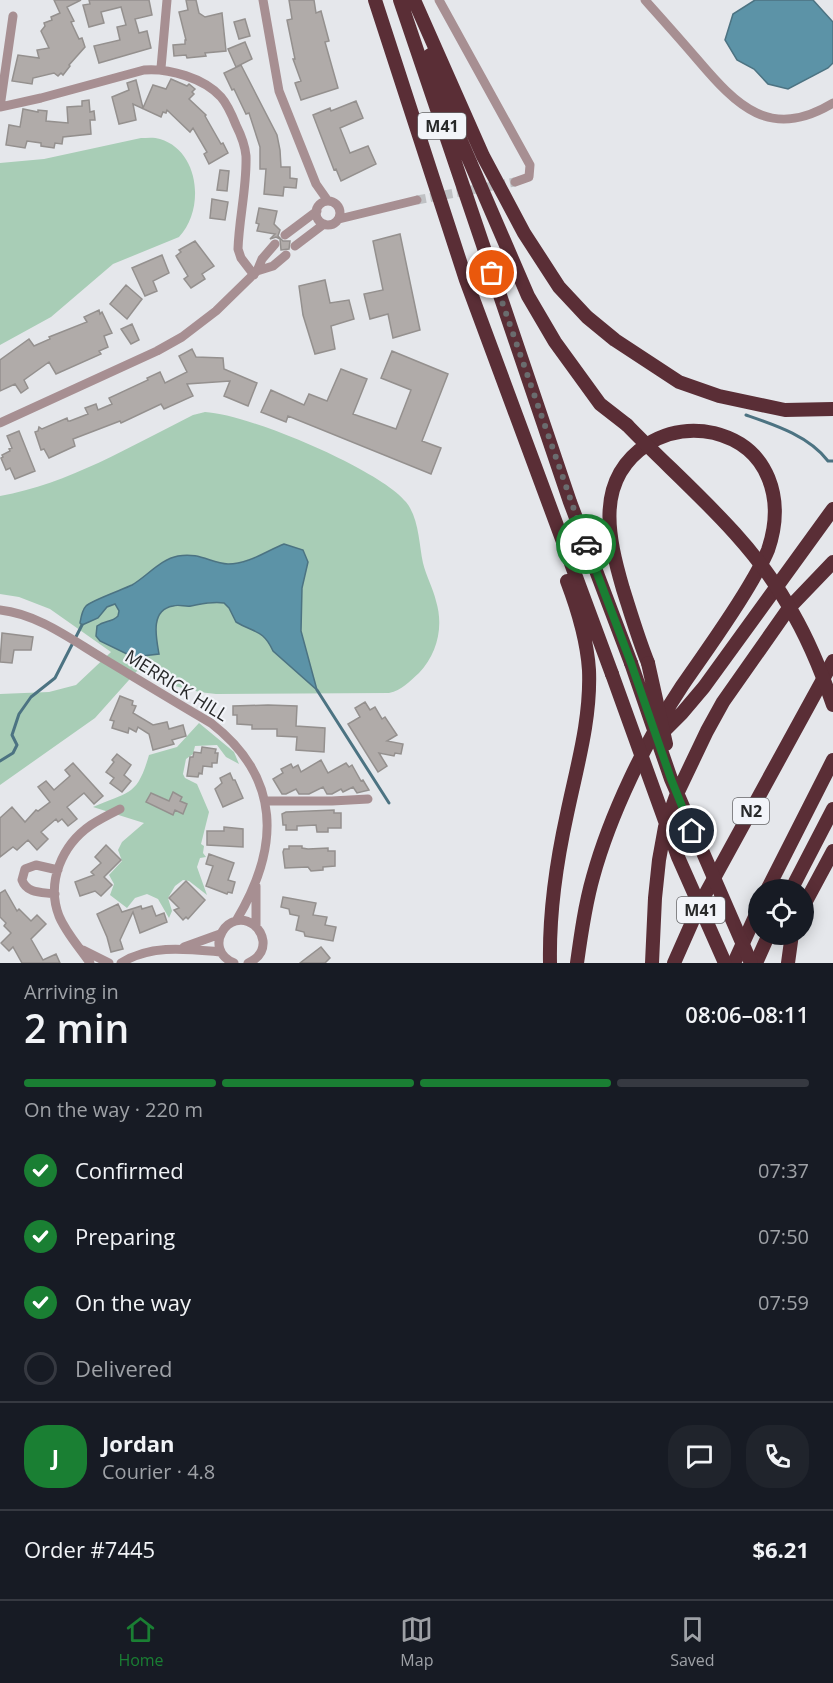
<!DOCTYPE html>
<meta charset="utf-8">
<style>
body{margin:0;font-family:"Open Sans",sans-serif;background:#20242c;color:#f1f3f6;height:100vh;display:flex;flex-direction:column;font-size:22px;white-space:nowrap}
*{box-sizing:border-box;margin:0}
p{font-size:20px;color:#9ea1a6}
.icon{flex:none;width:33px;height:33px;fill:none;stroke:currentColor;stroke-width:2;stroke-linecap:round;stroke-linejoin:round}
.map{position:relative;height:963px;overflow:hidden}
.panel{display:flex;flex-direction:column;background:#171b24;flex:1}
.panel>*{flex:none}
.buttons{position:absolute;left:748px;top:879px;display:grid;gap:12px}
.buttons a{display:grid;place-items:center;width:66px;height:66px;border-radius:50%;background:#171b24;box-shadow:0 3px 15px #0003;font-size:30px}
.pin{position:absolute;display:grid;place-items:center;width:51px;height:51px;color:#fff;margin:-26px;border:3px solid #fff;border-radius:50%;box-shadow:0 2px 6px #0007}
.courier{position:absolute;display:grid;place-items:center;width:60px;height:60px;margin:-30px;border:4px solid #1a7f33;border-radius:50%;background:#fff;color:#222;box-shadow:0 2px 8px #0007}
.summary em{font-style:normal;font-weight:600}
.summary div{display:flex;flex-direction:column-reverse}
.summary{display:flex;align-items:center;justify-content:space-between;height:102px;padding:0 24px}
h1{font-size:39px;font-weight:600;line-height:45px}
.bar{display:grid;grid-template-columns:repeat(4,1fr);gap:9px 6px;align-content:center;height:72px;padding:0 24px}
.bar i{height:8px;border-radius:4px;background:#363941}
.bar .current{background:#1a7f33}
.bar p{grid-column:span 4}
.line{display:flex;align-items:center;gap:15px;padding:0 24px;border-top:2px solid #363941}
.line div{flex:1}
.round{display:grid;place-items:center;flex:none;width:63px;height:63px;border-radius:24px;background:#20242c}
ol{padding:0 24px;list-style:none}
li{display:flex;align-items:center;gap:18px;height:66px}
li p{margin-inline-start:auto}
li .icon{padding:6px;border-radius:50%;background:#1a7f33;color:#fff;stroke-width:4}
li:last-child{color:#9ea1a6}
li i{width:33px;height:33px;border:3px solid #363941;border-radius:50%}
.tab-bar{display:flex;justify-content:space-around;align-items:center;height:84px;border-top:2px solid #363941;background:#171b24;font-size:16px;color:#9ea1a6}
.tab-bar a{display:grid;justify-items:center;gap:3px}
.tab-bar .current{color:#1a7f33}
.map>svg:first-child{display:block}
.green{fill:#a8cdb6}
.water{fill:#5c93a7;stroke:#4c7382;stroke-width:1.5}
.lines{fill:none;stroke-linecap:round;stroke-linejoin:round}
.stream{stroke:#4c7382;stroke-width:3}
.building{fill:#b0aba9;stroke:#94908e;stroke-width:1.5}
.minor-tunnel{stroke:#bfc1c4;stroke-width:9;stroke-dasharray:9 4.5;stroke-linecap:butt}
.minor{stroke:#a78f92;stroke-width:9}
.highway{stroke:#5a2e36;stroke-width:14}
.highway-bridge{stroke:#5a2e36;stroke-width:14}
.done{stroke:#6a6c6e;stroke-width:6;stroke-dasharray:0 10.8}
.route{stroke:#1a7f33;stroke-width:8}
.labels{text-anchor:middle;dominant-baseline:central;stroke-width:4.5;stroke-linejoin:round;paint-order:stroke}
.shield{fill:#f2f4f9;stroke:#656668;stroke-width:1.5}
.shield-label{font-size:16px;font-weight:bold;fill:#28292a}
.street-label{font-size:18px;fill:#28292a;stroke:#f2f4f9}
</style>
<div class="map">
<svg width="833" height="963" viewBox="0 0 833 963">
<rect width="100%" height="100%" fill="#e5e7eb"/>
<path class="green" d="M141,138c6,0 13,-1 19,1 40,12 45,71 19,98l-66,27 -62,53 -51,28v-182l44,-4z
M205,412c43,2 174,57 201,90 13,16 13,42 17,61 3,13 10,25 13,38 8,26 1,53 -17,72 -10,9 -17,17 -30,20l-173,1c-29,-3 -52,-10 -79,-23l-42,47 -95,67v-91l49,-2 27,-7 35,-33 -61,-43 -31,-12 -19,-3v-98c68,-12 131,-50 193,-81z
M199,723l35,29 5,12 -13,-7 -9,-12 -22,1 -2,8 -7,5 -3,15 2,4 12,6 12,28 -8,32 3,2 -1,7 3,4 -6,1 -3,9 10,28 -18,-14 -6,-1 -8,6 -7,12 4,13 -3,7 -11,-19 -11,-5 -12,4 -8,10 -17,-13 4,-11 -5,-9 13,-14 -4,-11 4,-8 22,-19 -51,-16c36,-16 44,-10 56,-52l28,-8z"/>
<path class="water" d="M755,0h58l20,22v41l-5,5 -40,21 -20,-5 -14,-15 -17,-9 -12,-20 8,-26z
M284,544l19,6 5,12 -6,26 -1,43 16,59 -44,-39c-10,-22 -19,-18 -37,-29l-7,-14 -5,-5c-12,-2 -22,1 -33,3 -6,1 -12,-2 -18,0 -23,4 -17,31 -14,48l-26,3 -33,-16 -4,-5 1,-10c8,-6 14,-3 21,-10l1,-5 -4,-7 -8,3 -9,11 -16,7 -2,-2c1,-6 2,-13 6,-17 4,-5 38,-17 46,-21 14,-8 29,-26 46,-29 21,-4 33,7 50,8 21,0 38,-13 56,-20z"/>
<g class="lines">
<path class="stream" d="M746,415c29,10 63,21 82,46h5
M317,690l72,113
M0,761l13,-8 4,-8 -5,-10 7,-21 12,-17 24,-19 27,-53"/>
</g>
<path class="building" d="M54,0h27l-14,7 7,14 -3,1 8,17 3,-1 3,9 -16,18 1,1 -7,9 -2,-2 -3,3 -4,-3 -21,5 -1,6 -20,-3 6,-26 21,3 -2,-8 12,-2 -8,-17 4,-5 -1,-3 8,-3 -1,-3 9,-4z
M89,0h60l3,15 -17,4 4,14 8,-2 4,17 -52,15 -5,-17 26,-6 -3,-13 9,-2 -5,-18 -20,5 3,11 -15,4 -6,-22 7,-1z
M186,0h10l3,13 6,4 17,-4 4,38 -21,2 1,3 -19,2 -1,-3 -12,1 -1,-11 12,-1v-4h1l-7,-28 9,-2z
M289,0h25l2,13 5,-2 8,30 -4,1 13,46 -37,12 -6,-17 6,-2 -8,-22h2l-8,-39 5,-1z
M245,19l5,17 -11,3 -5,-17z
M245,42l7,17 -16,8 -8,-18z
M241,65l36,70 3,15 1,17h9v11l7,1 -1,9 -12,-1 -1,9 -19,-2 2,-25h-6v-22l-11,-34 -3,1 -12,-25 -2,1 -8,-17z
M171,79l16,7 2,-2 6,5 -3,3 2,2 -5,5 17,16 -1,1 16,28 2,-1 5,10 -19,11 -5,-10 3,-2 -14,-24 -3,4 -23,-22 -1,3 -3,-1 -2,5 -28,-13 3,16 -17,4 -7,-27 17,-7 -2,-7 9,-3 7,28 10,-23 13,4z
M89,100l1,12 4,-1 1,9h-5l1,14 -28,3 -1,7 -7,-1 -1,5 -13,-2v-3l-14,-2 -2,7 -19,-3 3,-20 11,2 3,-18 15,3v-2l9,1 -1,10 22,2 -1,-16 15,-1v-5z
M356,101l7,17 -23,10 10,25 18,-7 8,18 -35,17 -5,-12 -2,1 -21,-55 17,-7 1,3z
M220,170l9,1 -2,20 -10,-1z
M212,199l16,3 -3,18 -15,-2z
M259,208l18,3 -3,13 6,6 -2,6 5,5h7l-1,8 -8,1 -1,-11 -4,-2 -6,2 5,-5 -18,-3 2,-7 -3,-1z
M400,234l20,96 -27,8 -5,-24 -18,5 -6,-25 19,-4 -10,-49z
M195,241l19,25 -12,8 3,5 -14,9 -7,-9 4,-3 -12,-20 5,-4 -2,-2z
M162,255l7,18 -16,8 4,10 -12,5 -13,-28z
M325,280l5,23 19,-3 5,19 -23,7 4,23 -20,5 -12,-39 -4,-29z
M126,285l16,14 -15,20 -17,-15z
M99,310l1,4 2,-2 10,21 -8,3 4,11 -9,4 2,3 -45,20 -7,-12 -25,18 4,8 -7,5 -6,-9 -15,7v-31l29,-21 5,7 16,-7 -1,-2 38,-15 -3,-5z
M132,324l7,16 -8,4 -10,-15z
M192,349l4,8 27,1 1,11 33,14 -9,23 -24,-10 6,-15 -43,3 6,12 -29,13 -3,-5 -40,19 -1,-2 -47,18 2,7 -26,12 -5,-9 -3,1 -6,-18 3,-1 1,-4 3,2 25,-11 1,3h2l18,-7 -3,-6 11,-4 2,6 14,-6 -3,-6 39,-18 -1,-2 13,-6 5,11 22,-11 -8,-16z
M392,351l56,23 -26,67 19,7 -10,26 -143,-58 -2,6 -25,-10 10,-22 33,15 5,-11 18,7 14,-32 26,10 -14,35 43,15 15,-39 -30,-12z
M19,431l16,40 -20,8 -5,-11 -4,2 -5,-12 2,-1 -1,-2 8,-4 -1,-2 3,-1 -5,-12z
M2,633l31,4 -2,13h-17l-2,13 -12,-1z
M120,696l13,5 -1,4 4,1 -3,7 20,12 14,-3 2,7 14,-4 3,11 -14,4 2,4 -21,6 -4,-16 -11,-7 -2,5 -7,-4 -1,5 -16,-5 2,-7 -4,-1z
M365,702l5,8 5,-3 7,12 3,-2 12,18 -10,6 16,3 -2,10 -6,-1 -1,3 -15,-3 8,13 -9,6 -30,-48 12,-7 -5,-9z
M268,705l29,1 -1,20 29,2 -1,24 -28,-2 1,-13 -20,-1v-7h-25v-4l-15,-1v-9h-4v-9z
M202,747l14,2 -1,4h3l-1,10h-5v4l-9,-1 -1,8 -3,-1 -1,4 -11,-1 3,-19h3l1,-5 7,1z
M117,754l14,11 -7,10 7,6 -9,11 -12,-9 4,-5 -8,-6 8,-10 -2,-2z
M321,760l7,13 18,-10 3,4 3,-2 9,16 2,-1 6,10 -12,3 -4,-6 -10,5 -2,-3 -9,5h-5l-4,-7 -14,7h-10l-3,-5 -10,5h-4l-9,-15 10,-6 -2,-4 10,-5 2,4 5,-3 3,7z
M73,763l30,33 -9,8 -10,-11 -17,14 10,12 -9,7 -6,-7 -4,3 -2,-3 -15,13 7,7 -11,11 -9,-10 -11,10 -4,-3 -13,10v-39l12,-11 13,15 11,-12 2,1 12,-9 -12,-15 8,-6 8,9 16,-14 -5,-6z
M230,773l3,7h2l8,18 -20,9 -8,-18 7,-6 -2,-5z
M173,792l9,5 -2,4 7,3 -4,10 -8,-4 -2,5 -27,-13 5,-9 18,8z
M334,810v3h7v15h-13v4h-11l-1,-7 -19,1v4h-11v-5h-3l-1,-11 4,-2z
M224,827l19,2v18l-36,-2v-14h17z
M106,845l15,15 -17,17 8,8 -11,11 -6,-5 -15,5 -5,-14 19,-7 -3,-3 10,-9 -6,-6z
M289,846h13v2l6,1 20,-1v3h7v15l-12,1v3l-12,1 -3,-4 -23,1 -2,-16 1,-3h5z
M209,854l25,9 -6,17 7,2 -3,11 -4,-1 -1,2 -21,-8 7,-20 -7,-2z
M186,881l19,19 -17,19 -2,-2 -3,3 -9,-10 5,-2 -10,-10z
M5,890l12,21 2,-2 12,12 6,-6 9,9 -15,15 12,21 13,-6 4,9h-38l-9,-16 -4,4 -8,-8 10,-10 -7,-7 2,-3 -6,-6v-24z
M283,897l33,6 -3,12 14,2 -2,8 11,2 -3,14 -28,-5 -1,-4 -8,-2 3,-14 -9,-2 -1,-5 -8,-2z
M118,904l4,8 19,-6 1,3 10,-3 4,10 8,-3 3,9 -27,11 -7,-21 -13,28 3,9 -12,3 -4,-15 -10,-23z
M321,947l9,11 -5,5h-25z"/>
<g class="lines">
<path class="minor-tunnel" d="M417,200l98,-18"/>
<path class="minor" d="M263,0l16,91 37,93 12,17
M439,0l91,165 -1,12 -14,5
M645,0c17,19 35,39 52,59 40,47 73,82 136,44
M161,68l6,-68
M0,107l41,-9 103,-28c25,-2 60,8 77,27 7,8 11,18 15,28 5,10 9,20 10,31 1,31 -7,62 -8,93l3,9 13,17
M0,107l13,-91
M316 213a12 12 0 1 1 24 0a12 12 0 1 1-24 0Z
M339,219l78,-19
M285,235l32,-24
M295,246l29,-22
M257,271l16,-5 13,-11
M0,423l157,-72 25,-14 34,-26 41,-40 5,-12 13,-15
M0,610c38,4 72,30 104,49 35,21 71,43 107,64 71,55 69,125 25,198
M265,801h67l36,-2
M55,894c-13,-2 -28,0 -33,-14l3,-11 11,-4 22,5
M256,927v-41
M184,947l36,-13
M83,950l26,13
M90,963c-10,-15 -24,-30 -31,-47 -13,-34 3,-71 32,-91 9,-6 19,-11 29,-16
M121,963c30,-19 66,-14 100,-11
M234,963c-33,-14 -5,-57 20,-38 5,4 8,9 9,16 1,11 -6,18 -15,22"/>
<path class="highway" d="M375,0l91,280 146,394
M400,0l170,502 61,161
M414,0l69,156 41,77 35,54 28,30 28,23 64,42 40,14 66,14 48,-1
M430,55l31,86 67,155 27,46 45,62 27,21
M789,608l44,-46
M656,739l26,-26 22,-26 129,-178
M767,890l66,-130
M791,890l42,-81
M804,905l29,-54
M550,963c-1,-51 6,-99 17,-149 10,-48 24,-95 22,-144 -2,-31 -11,-60 -22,-89
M577,963c4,-29 8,-58 16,-86 17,-62 53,-137 89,-191 24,-35 50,-70 71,-107 5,-9 11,-19 15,-29 17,-50 2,-103 -54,-117 -24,-5 -45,-2 -66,11 -54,35 -40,93 -25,145 8,25 15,49 25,74
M674,963l27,-61 132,-241
M734,963l25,-55
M756,963l13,-29
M788,963l4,-29"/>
<path class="highway-bridge" d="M627,425c55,57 121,110 161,180 19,31 33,65 45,100
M631,663l40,116 80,184
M648,663l18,81
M612,674l66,183 47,106
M652,963l3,-65 4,-38 6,-33 11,-31 31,-65 16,-29 66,-94"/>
</g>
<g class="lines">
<path class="done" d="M492,273l94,271"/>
<path class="route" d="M586,544l45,119 40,116 21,52"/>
</g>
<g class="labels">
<g class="shield">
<rect x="418" y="113" width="48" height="26" rx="4.5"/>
<rect x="733" y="798" width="36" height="26" rx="4.5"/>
<rect x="677" y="897" width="48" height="26" rx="4.5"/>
</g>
<g class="shield-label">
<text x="442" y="126">M41</text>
<text x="751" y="811">N2</text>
<text x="701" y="910">M41</text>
</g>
<g class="street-label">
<text transform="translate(177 685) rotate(32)">MERRICK HILL</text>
</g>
</g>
</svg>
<div class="buttons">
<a><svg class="icon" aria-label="locate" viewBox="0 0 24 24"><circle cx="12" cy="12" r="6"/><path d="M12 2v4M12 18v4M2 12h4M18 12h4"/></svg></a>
</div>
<div class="pin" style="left:492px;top:273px;background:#ea580c"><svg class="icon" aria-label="bag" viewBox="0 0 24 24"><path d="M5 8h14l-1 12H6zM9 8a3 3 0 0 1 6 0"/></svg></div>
<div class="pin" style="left:692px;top:831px;background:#1f2937"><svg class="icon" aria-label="home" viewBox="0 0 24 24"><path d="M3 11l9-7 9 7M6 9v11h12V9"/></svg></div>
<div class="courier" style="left:586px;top:544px"><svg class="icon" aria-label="car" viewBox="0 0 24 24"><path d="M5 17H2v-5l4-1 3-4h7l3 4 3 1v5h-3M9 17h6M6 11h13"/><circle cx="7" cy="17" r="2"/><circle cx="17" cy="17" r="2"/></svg></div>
</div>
<section class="panel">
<div class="summary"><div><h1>2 min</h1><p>Arriving in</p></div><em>08:06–08:11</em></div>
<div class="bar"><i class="current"></i><i class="current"></i><i class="current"></i><i></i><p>On the way · 220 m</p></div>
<ol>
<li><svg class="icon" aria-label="check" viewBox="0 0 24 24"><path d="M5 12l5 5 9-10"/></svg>Confirmed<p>07:37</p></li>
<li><svg class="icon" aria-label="check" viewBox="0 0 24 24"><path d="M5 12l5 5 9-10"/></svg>Preparing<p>07:50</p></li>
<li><svg class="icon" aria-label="check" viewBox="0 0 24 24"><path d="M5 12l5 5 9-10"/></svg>On the way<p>07:59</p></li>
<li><i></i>Delivered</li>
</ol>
<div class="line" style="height:108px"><b class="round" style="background:#1a7f33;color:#fff">J</b><div><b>Jordan</b><p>Courier · 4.8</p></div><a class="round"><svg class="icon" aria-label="chat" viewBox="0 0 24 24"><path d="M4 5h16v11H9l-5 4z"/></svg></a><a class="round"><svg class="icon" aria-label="phone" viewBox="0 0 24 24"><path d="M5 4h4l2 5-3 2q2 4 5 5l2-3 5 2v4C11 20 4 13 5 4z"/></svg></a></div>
<div class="line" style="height:78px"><div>Order #7445</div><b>$6.21</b></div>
</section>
<nav class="tab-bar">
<a class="current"><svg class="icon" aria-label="home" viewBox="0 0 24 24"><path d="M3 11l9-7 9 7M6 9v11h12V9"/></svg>Home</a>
<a><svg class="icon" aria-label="map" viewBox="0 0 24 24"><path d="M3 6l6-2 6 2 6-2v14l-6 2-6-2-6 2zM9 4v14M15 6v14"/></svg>Map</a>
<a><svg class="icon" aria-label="saved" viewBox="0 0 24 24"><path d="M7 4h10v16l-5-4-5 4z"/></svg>Saved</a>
</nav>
